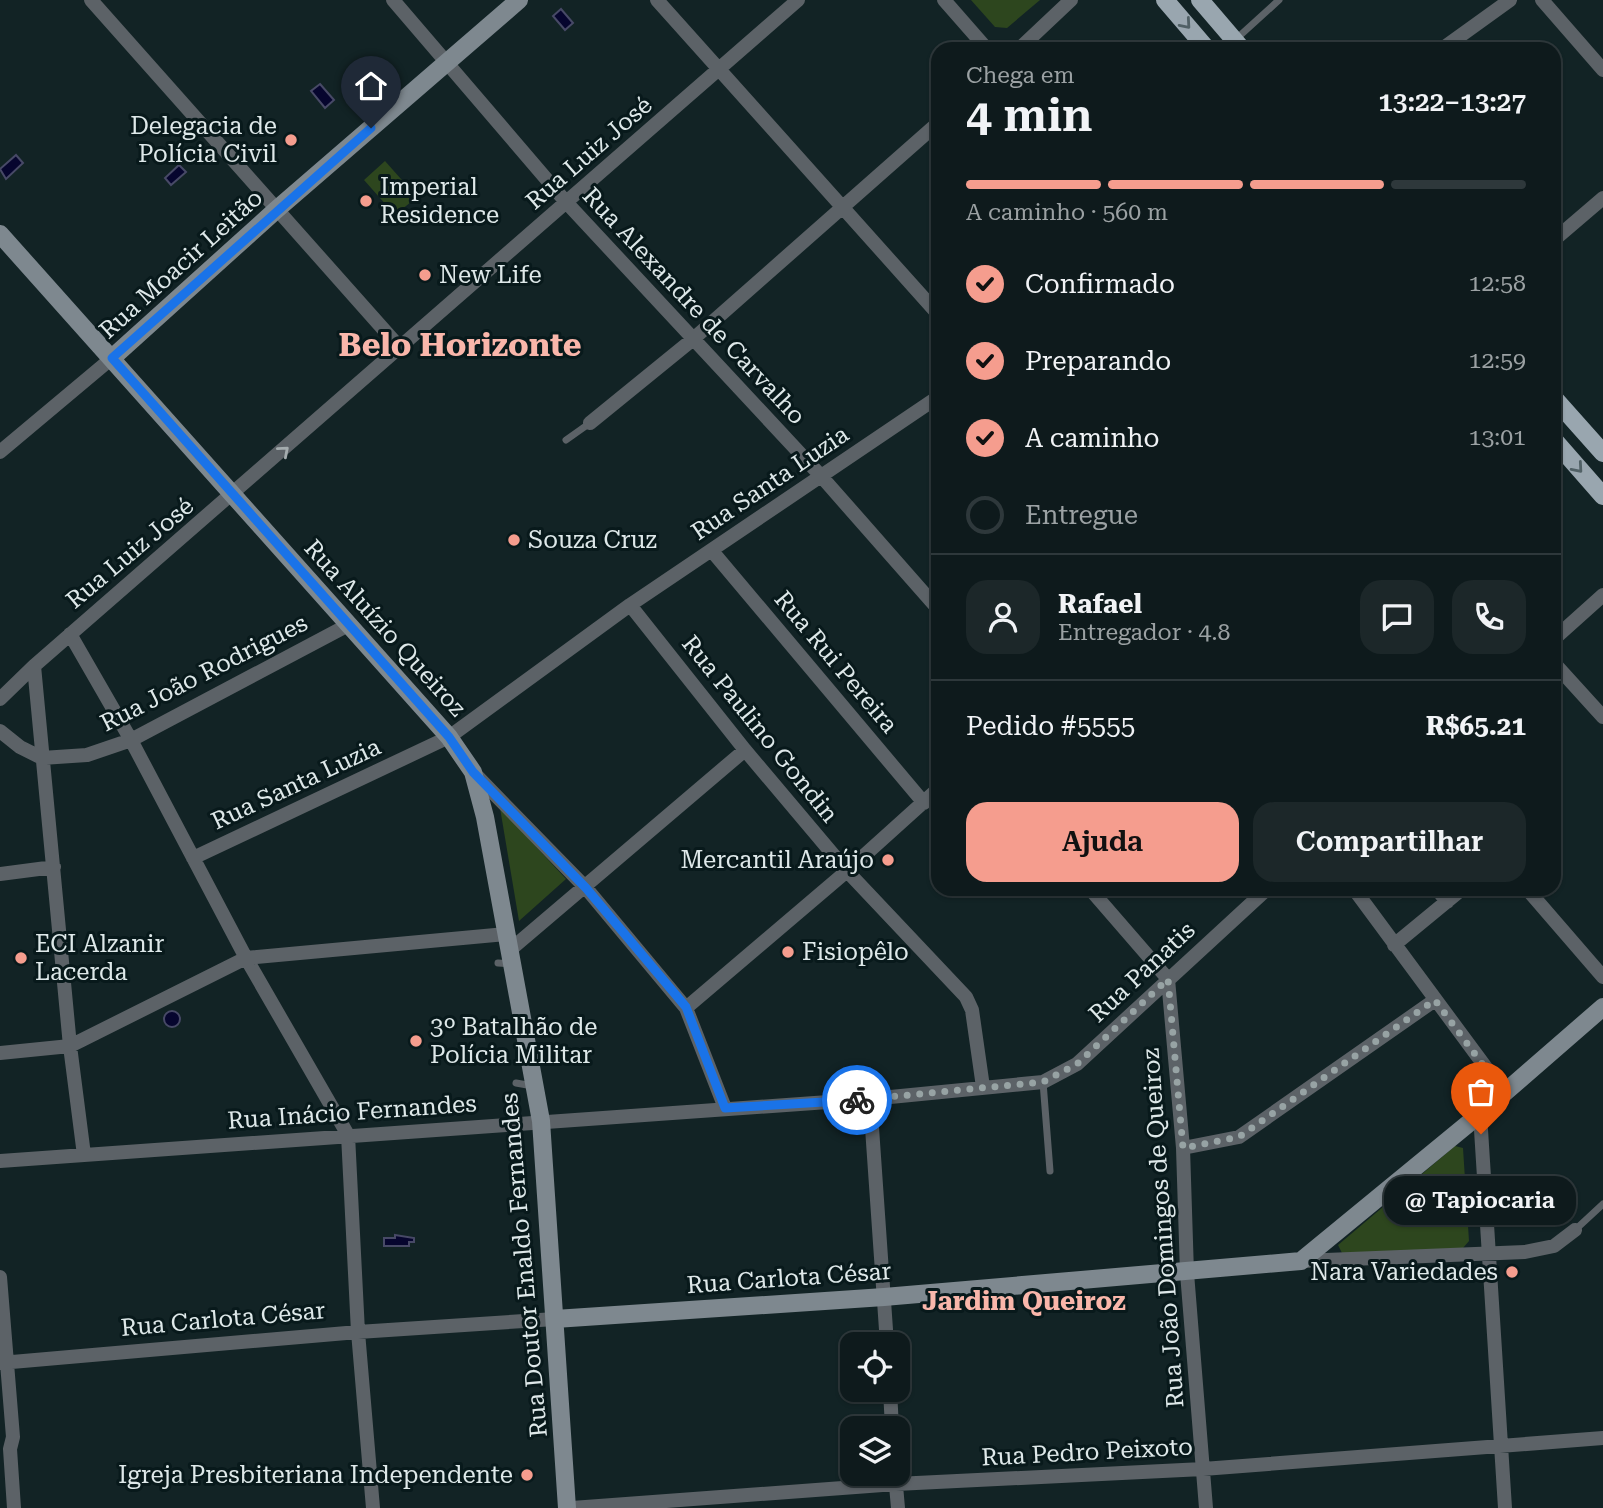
<!DOCTYPE html>
<html lang="pt">
<meta charset="utf-8">
<style>
body{margin:0;font-family:"Roboto Serif",serif;background:#1c2729;color:#f1f3f6;height:100vh;display:flex;flex-direction:column;font-size:26px;white-space:nowrap}
*{box-sizing:border-box;margin:0}
p{font-size:23px;color:#9ba1a3}
.icon{flex:none;width:38px;height:38px;fill:none;stroke:currentColor;stroke-width:2;stroke-linecap:round;stroke-linejoin:round}
.map{position:relative;flex:1;overflow:hidden}
.side{position:absolute;left:931px;top:42px;width:630px;height:854px;display:flex;flex-direction:column;background:#0e1a1c;border-radius:21px;box-shadow:0 2px 5px #0004,0 0 0 2px #2e383b}
.side>*{flex:none}
.controls{position:absolute;left:840px;top:1332px;display:grid;gap:14px}
.controls a{display:grid;place-items:center;width:70px;height:70px;border-radius:14px;background:#0e1a1c;box-shadow:0 2px 5px #0004,0 0 0 2px #2e383b;font-size:35px}
.pin{position:absolute;display:grid;place-items:center;width:60px;height:60px;color:#fff;margin:-72px -30px;border-radius:50% 50% 50% 0;rotate:-45deg;box-shadow:0 0 7px #0007}
.pin .icon{rotate:45deg}
.courier{position:absolute;display:grid;place-items:center;width:70px;height:70px;margin:-35px;border:5px solid #1a73e8;border-radius:50%;background:#fff;color:#222;box-shadow:0 2px 9px #0007}
.bubble{position:absolute;height:49px;border-radius:21px;background:#0e1a1c;box-shadow:0 2px 5px #0004,0 0 0 2px #2e383b;font-size:23px;font-weight:600;line-height:49px;text-align:center}
.summary em{font-style:normal;font-weight:600}
.summary div{display:flex;flex-direction:column-reverse}
.summary{display:flex;align-items:center;justify-content:space-between;height:119px;padding:0 35px}
h1{font-size:46px;font-weight:600;line-height:52px}
.bar{display:grid;grid-template-columns:repeat(4,1fr);gap:10px 7px;align-content:center;height:84px;padding:0 35px}
.bar i{height:9px;border-radius:5px;background:#2e383b}
.bar .on{background:#f59d8e}
.bar p{grid-column:span 4}
.line{display:flex;align-items:center;gap:18px;padding:0 35px;border-top:2px solid #2e383b}
.line div{flex:1}
.round{display:grid;place-items:center;flex:none;width:74px;height:74px;border-radius:21px;background:#1c2729}
ol{padding:0 35px;list-style:none}
li{display:flex;align-items:center;gap:21px;height:77px}
li p{margin-inline-start:auto}
li .icon{padding:7px;border-radius:50%;background:#f59d8e;color:#111;stroke-width:4}
li:last-child{color:#9ba1a3}
li i{width:38px;height:38px;border:4px solid #2e383b;border-radius:50%}
.action{display:flex;gap:14px;margin-top:auto;padding:14px 35px}
.action a{flex:1;height:80px;border-radius:21px;background:#f59d8e;color:#111;font-size:28px;font-weight:600;line-height:80px;text-align:center}
.action a+a{background:#1c2729;color:#f1f3f6}
.map>svg:first-child{display:block}
.green{fill:#2d461e}
.water{fill:#06052e;stroke:#474966;stroke-width:2}
.lines{fill:none;stroke-linecap:round;stroke-linejoin:round}
.lane{stroke:#5c6267;stroke-width:7}
.street{stroke:#5c6267;stroke-width:14}
.secondary{stroke:#7e888f;stroke-width:18}
.primary{stroke:#99a6af;stroke-width:18}
.oneway{stroke:#506065}
.oneway2{stroke:#a4acae}
.done{stroke:#97a3a4;stroke-width:7;stroke-dasharray:0 12.6}
.route{stroke:#1a73e8;stroke-width:9}
.poi-dot{fill:#f59d8e;stroke:#08191b;stroke-width:2.5}
.labels{text-anchor:middle;dominant-baseline:central;stroke-width:6;stroke-linejoin:round;paint-order:stroke}
.poi-label{font-size:24px;fill:#dee8e9;stroke:#08191b;text-anchor:start}
.street-label{font-size:24px;fill:#dee8e9;stroke:#08191b}
.neighbourhood-label{font-size:26px;font-weight:bold;fill:#f9b6aa;stroke:#08191b}
.district-label{font-size:32px;font-weight:bold;fill:#f9b6aa;stroke:#08191b}
</style>
<div class="map">
<svg width="1603" height="1508" viewBox="0 0 1603 1508">
<rect width="100%" height="100%" fill="#122325"/>
<path class="green" d="M971,0h69l-33,28 -12,-1z
M385,161l32,36 -22,18 -31,-35z
M500,808l66,71 -47,42z
M1455,1146l8,2 6,93 -6,7 -120,7 -5,-10z"/>
<path class="water" d="M561,9l12,14 -8,7 -12,-14z
M320,84l14,16 -9,8 -14,-17z
M16,155l7,8 -17,16 -6,-10z
M179,165l7,7 -15,13 -6,-7z
M164 1019a8 8 0 1 1 16 0a8 8 0 1 1-16 0Z
M395,1235l19,3v4h-5v4h-25v-8h11z"/>
<g class="lines">
<path class="lane" d="M1235,40l44,-40
M566,440l24,-17
M498,963l14,1
M1043,1082l7,89
M516,1083l17,3
M1575,1230l28,-26"/>
<path class="street" d="M91,0l310,349
M393,0l173,202 255,274 117,133
M657,0l281,314
M944,0l43,49
M1542,0l61,70
M1019,49l52,-49
M1442,49l68,-49
M1554,240l49,-42
M590,423l102,-83 246,-217
M0,452l112,-94
M712,551l212,252
M630,605l115,145 102,121 119,126 6,13 11,77
M70,634l61,106 115,218 102,177 10,197 15,176
M1554,639l49,-44
M1554,663l49,54
M34,666l36,380 14,109
M0,699l34,-33 764,-666
M0,731l20,16 22,11 45,-3 44,-15 219,-116
M473,772l113,116 100,120 39,100
M193,858l256,-121 181,-132 308,-208
M0,874l54,-7
M1090,889l78,90 15,169 4,125 19,235
M1354,889l150,203
M1437,889l10,13
M1527,889l76,88
M1394,945l68,-56
M510,950l235,-200
M686,1008l161,-137 91,-82
M0,1053l70,-7 176,-88 260,-24
M870,1099l17,245
M1480,1114l25,394
M1183,1148l56,-11 196,-137
M0,1161l870,-62 173,-17 34,-18 190,-175
M1301,1261l224,-9 29,-6 21,-16
M0,1277l13,160 -3,12 4,59
M0,1363l358,-31 197,-13
M890,1390l2,38
M895,1474l3,34
M572,1508l324,-24 307,-15 400,-31"/>
<path class="secondary" d="M0,234l449,503 24,35 12,45 56,304 26,387
M112,358l164,-148 243,-210
M555,1319l329,-22 417,-36 179,-147 123,-107"/>
<path class="primary" d="M1165,0l42,49
M1200,0l42,49
M1554,398l49,55
M1554,440l49,56"/>
</g>
<defs><path id="oneway-chevron" d="M-2-3.5L2.5 0L-2 3.5" fill="none" stroke-width="1.6" stroke-linecap="round" stroke-linejoin="round" transform="scale(1.75)"/></defs>
<g class="oneway">
<use href="#oneway-chevron" transform="translate(1186 24) rotate(49)"/>
<use href="#oneway-chevron" transform="translate(1578 468) rotate(49)"/>
</g>
<use class="oneway2" href="#oneway-chevron" transform="translate(284 451) rotate(-41)"/>
<g class="lines">
<path class="done" d="M857,1100l186,-18 34,-18 91,-85 15,169 56,-11 196,-137 68,92 -23,22 1,20"/>
<path class="route" d="M371,128l-259,230 337,379 24,35 113,116 100,119 39,101 132,-8"/>
</g>
<g class="poi-dot">
<circle cx="291" cy="140" r="7"/>
<circle cx="366" cy="201" r="7"/>
<circle cx="425" cy="275" r="7"/>
<circle cx="514" cy="540" r="7"/>
<circle cx="888" cy="860" r="7"/>
<circle cx="788" cy="952" r="7"/>
<circle cx="21" cy="958" r="7"/>
<circle cx="416" cy="1041" r="7"/>
<circle cx="1512" cy="1272" r="7"/>
<circle cx="527" cy="1475" r="7"/>
</g>
<g class="labels">
<g class="poi-label">
<text x="277" y="126" text-anchor="end">Delegacia de<tspan x="277" dy="28">Polícia Civil</tspan></text>
<text x="380" y="187">Imperial<tspan x="380" dy="28">Residence</tspan></text>
<text x="439" y="275">New Life</text>
<text x="528" y="540">Souza Cruz</text>
<text x="874" y="860" text-anchor="end">Mercantil Araújo</text>
<text x="35" y="944">ECI Alzanir<tspan x="35" dy="28">Lacerda</tspan></text>
<text x="802" y="952">Fisiopêlo</text>
<text x="430" y="1027">3º Batalhão de<tspan x="430" dy="28">Polícia Militar</tspan></text>
<text x="1498" y="1272" text-anchor="end">Nara Variedades</text>
<text x="513" y="1475" text-anchor="end">Igreja Presbiteriana Independente</text>
</g>
<g class="street-label">
<text transform="translate(589 153) rotate(-41)">Rua Luiz José</text>
<text transform="translate(181 264) rotate(-42)">Rua Moacir Leitão</text>
<text transform="translate(694 306) rotate(47)">Rua Alexandre de Carvalho</text>
<text transform="translate(770 483) rotate(-34)">Rua Santa Luzia</text>
<text transform="translate(130 553) rotate(-40)">Rua Luiz José</text>
<text transform="translate(385 628) rotate(48)">Rua Aluízio Queiroz</text>
<text transform="translate(836 662) rotate(50)">Rua Rui Pereira</text>
<text transform="translate(204 673) rotate(-27)">Rua João Rodrigues</text>
<text transform="translate(760 729) rotate(51)">Rua Paulino Gondin</text>
<text transform="translate(296 784) rotate(-25)">Rua Santa Luzia</text>
<text transform="translate(1142 972) rotate(-43)">Rua Panatis</text>
<text transform="translate(352 1112) rotate(-4)">Rua Inácio Fernandes</text>
<text transform="translate(1163 1228) rotate(-94)">Rua João Domingos de Queiroz</text>
<text transform="translate(524 1265) rotate(-95)">Rua Doutor Enaldo Fernandes</text>
<text transform="translate(789 1278) rotate(-4)">Rua Carlota César</text>
<text transform="translate(223 1319) rotate(-5)">Rua Carlota César</text>
<text transform="translate(1087 1452) rotate(-3)">Rua Pedro Peixoto</text>
</g>
<g class="neighbourhood-label">
<text x="1024" y="1301">Jardim Queiroz</text>
</g>
<g class="district-label">
<text x="460" y="345">Belo Horizonte</text>
</g>
</g>
</svg>
<div class="controls">
<a><svg class="icon" aria-label="locate" viewBox="0 0 24 24"><circle cx="12" cy="12" r="6"/><path d="M12 2v4M12 18v4M2 12h4M18 12h4"/></svg></a>
<a><svg class="icon" aria-label="layers" viewBox="0 0 24 24"><path d="M12 4l9 5-9 5-9-5zM3 14l9 5 9-5"/></svg></a>
</div>
<div class="pin" style="left:1481px;top:1134px;background:#ea580c"><svg class="icon" aria-label="bag" viewBox="0 0 24 24"><path d="M5 8h14l-1 12H6zM9 8a3 3 0 0 1 6 0"/></svg></div>
<div class="pin" style="left:371px;top:128px;background:#1f2937"><svg class="icon" aria-label="home" viewBox="0 0 24 24"><path d="M3 11l9-7 9 7M6 9v11h12V9"/></svg></div>
<div class="courier" style="left:857px;top:1100px"><svg class="icon" aria-label="bike" viewBox="0 0 24 24"><circle cx="6" cy="16" r="4"/><circle cx="18" cy="16" r="4"/><path d="M6 16l4-8h5l3 8M10 8l3 8H6M13 5h3"/></svg></div>
<div class="bubble" style="left:1384px;top:1176px;width:192px">@ Tapiocaria</div>
<section class="side">
<div class="summary"><div><h1>4 min</h1><p>Chega em</p></div><em>13:22–13:27</em></div>
<div class="bar"><i class="on"></i><i class="on"></i><i class="on"></i><i></i><p>A caminho · 560 m</p></div>
<ol>
<li><svg class="icon" aria-label="check" viewBox="0 0 24 24"><path d="M5 12l5 5 9-10"/></svg>Confirmado<p>12:58</p></li>
<li><svg class="icon" aria-label="check" viewBox="0 0 24 24"><path d="M5 12l5 5 9-10"/></svg>Preparando<p>12:59</p></li>
<li><svg class="icon" aria-label="check" viewBox="0 0 24 24"><path d="M5 12l5 5 9-10"/></svg>A caminho<p>13:01</p></li>
<li><i></i>Entregue</li>
</ol>
<div class="line" style="height:126px"><a class="round"><svg class="icon" aria-label="person" viewBox="0 0 24 24"><circle cx="12" cy="8" r="4"/><path d="M4 21q1-7 8-7t8 7"/></svg></a><div><b>Rafael</b><p>Entregador · 4.8</p></div><a class="round"><svg class="icon" aria-label="chat" viewBox="0 0 24 24"><path d="M4 5h16v11H9l-5 4z"/></svg></a><a class="round"><svg class="icon" aria-label="phone" viewBox="0 0 24 24"><path d="M5 4h4l2 5-3 2q2 4 5 5l2-3 5 2v4C11 20 4 13 5 4z"/></svg></a></div>
<div class="line" style="height:91px"><div>Pedido #5555</div><b>R$65.21</b></div>
<div class="action"><a>Ajuda</a><a>Compartilhar</a></div>
</section>
</div>
